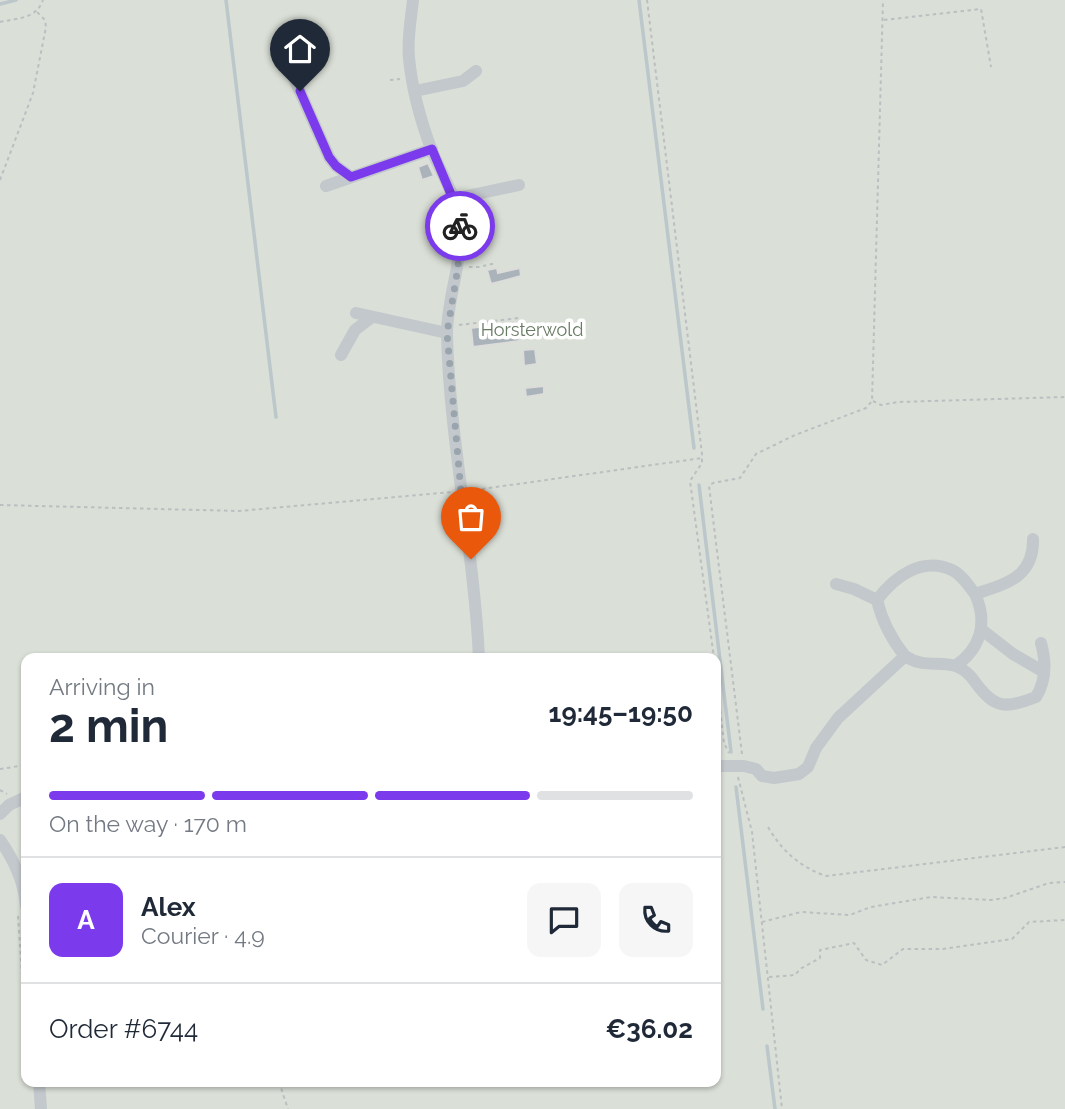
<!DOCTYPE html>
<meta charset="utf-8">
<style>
body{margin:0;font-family:Raleway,sans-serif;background:#f6f6f7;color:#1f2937;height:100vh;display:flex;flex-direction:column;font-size:26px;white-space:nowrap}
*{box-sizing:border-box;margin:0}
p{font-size:23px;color:#747a83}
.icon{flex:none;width:38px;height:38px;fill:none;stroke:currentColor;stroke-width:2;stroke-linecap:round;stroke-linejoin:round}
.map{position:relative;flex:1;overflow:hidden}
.drawer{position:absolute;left:21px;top:653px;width:700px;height:434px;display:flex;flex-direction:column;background:#fff;border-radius:14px;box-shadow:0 2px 5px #0004}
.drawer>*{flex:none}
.pin{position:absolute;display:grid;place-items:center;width:60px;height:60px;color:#fff;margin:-72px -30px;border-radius:50% 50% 50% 0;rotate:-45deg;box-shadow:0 0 7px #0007}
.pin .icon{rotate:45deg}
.courier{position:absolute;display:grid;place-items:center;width:70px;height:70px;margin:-35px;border:5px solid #7c3aed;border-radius:50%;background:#fff;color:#222;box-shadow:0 2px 9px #0007}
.headline em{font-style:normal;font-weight:700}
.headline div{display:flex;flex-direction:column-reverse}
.headline{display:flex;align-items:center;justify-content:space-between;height:119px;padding:0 28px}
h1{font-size:46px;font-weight:700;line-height:52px}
.bar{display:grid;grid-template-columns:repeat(4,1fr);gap:10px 7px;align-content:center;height:84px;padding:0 28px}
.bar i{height:9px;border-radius:5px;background:#e0e1e3}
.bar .current{background:#7c3aed}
.bar p{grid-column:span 4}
.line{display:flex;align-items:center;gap:18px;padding:0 28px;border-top:2px solid #e0e1e3}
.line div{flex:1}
.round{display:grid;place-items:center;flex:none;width:74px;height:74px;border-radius:14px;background:#f6f6f7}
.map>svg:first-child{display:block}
.green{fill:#dadfd7;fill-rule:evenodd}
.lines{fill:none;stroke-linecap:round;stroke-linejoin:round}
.stream{stroke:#bbc7cb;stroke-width:3.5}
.building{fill:#aab3b9;stroke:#dcdcda;stroke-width:2}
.path{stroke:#bbbfc2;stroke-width:2;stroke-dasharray:3.5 3.5;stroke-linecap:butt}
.minor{stroke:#c3c8cc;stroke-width:12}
.done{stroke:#99a4ac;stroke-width:7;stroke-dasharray:0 12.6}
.route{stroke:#7c3aed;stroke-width:9}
.labels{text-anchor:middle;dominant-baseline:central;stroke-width:7;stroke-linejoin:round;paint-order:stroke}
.park-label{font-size:18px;fill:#687a64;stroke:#fff}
</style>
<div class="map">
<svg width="1065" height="1109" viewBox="0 0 1065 1109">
<rect width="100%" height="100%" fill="#fafaf8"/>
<path class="green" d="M0,0h1065v1109h-1065zM26,658h690v424h-690z"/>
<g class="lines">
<path class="stream" d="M226,0l50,417
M639,0l55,448
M0,4l16,-4
M699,485l32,267
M736,787l27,222
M767,1046l8,63"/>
</g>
<path class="building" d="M428,163l6,13 -12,4 -4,-13z
M497,268l1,5 22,-5 1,8 -30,8 -4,-14z
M516,322l3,19 -46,6 -2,-19z
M535,349l2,15 -13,2 -1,-16z
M544,386v8l-18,3 -1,-9z"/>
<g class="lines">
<path class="path" d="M647,0l55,454v9l-12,18 24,177
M884,20l97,-11 10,58
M0,22c18,-4 36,-3 43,-22
M390,80l10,-1
M0,180l33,-87 13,-66 -1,-7 -8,-8
M469,267h10l17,-4
M459,325l60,-7 1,9 13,-2
M873,401l8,4 17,-3 167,-5
M475,490l227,-32
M0,505l239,6 213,-19
M716,676l8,67 5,10
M742,754l-33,-268 4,-3 27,-5 16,-24 39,-19 71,-27 6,-7 11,-401
M0,769l26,-4
M738,777l14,55 30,277
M0,790l7,4
M768,827c14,24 32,40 58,49l239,-29
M18,916l8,118
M762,922l39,-10 49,3 21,-8 60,-10 60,3 14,-2 44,-15 16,-1
M769,977l26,-2 5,-6 20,-11v-8l34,-7 12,17 16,5 21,-16h40l69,-10 17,-17 36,-2
M279,1082l9,27"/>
<path class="minor" d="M413,0c-2,19 -6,39 -4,58 3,31 12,64 23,93 10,24 26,48 28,74 3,38 -14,76 -13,111 3,108 27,214 32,322
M293,76l36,81 7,9 15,11
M415,91l48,-10 13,-10
M326,186l106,-37
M453,199l66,-14
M356,313l91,20
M341,355l14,-25 17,-13
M836,584l18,5 23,11
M982,630l31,24 31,18
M905,656c19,13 36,4 53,11 7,3 13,9 17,15 20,27 30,27 61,15 10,-16 10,-36 5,-54
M955,666c26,-17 33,-44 20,-72
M716,766h28l12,3 6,7 12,2 25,-4 9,-7 8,-19 22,-30 67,-62c-13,-16 -23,-35 -28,-56 17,-23 45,-44 75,-30 9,4 17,16 23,24 30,-10 59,-16 58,-55
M0,814l9,-9 17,-8
M0,840c14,20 24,41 26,66
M39,1082l2,27"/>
</g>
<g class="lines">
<path class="done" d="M460,226l-2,41 -11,66 14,159 10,67"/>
<path class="route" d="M300,91l29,66 7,9 15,11 81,-28 21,50 7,27"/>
</g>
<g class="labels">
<g class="park-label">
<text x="532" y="329">Horsterwold</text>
</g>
</g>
</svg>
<div class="pin" style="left:471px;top:559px;background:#ea580c"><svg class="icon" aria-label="bag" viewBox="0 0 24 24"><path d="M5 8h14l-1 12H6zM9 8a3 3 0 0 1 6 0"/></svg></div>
<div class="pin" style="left:300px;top:91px;background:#1f2937"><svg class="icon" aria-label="home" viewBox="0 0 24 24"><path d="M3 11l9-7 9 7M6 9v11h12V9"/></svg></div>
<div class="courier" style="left:460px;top:226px"><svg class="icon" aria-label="bike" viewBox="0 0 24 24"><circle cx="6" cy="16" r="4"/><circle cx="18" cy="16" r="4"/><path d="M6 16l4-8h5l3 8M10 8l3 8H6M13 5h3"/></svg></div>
<section class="drawer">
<div class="headline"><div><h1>2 min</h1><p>Arriving in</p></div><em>19:45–19:50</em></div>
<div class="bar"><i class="current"></i><i class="current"></i><i class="current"></i><i></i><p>On the way · 170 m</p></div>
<div class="line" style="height:126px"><b class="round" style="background:#7c3aed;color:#fff">A</b><div><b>Alex</b><p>Courier · 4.9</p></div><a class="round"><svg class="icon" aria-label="chat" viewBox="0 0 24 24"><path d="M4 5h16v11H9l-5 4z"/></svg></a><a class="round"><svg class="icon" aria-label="phone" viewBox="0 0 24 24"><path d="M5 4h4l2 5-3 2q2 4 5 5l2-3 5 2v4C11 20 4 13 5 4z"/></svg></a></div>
<div class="line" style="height:91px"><div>Order #6744</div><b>€36.02</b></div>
</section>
</div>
